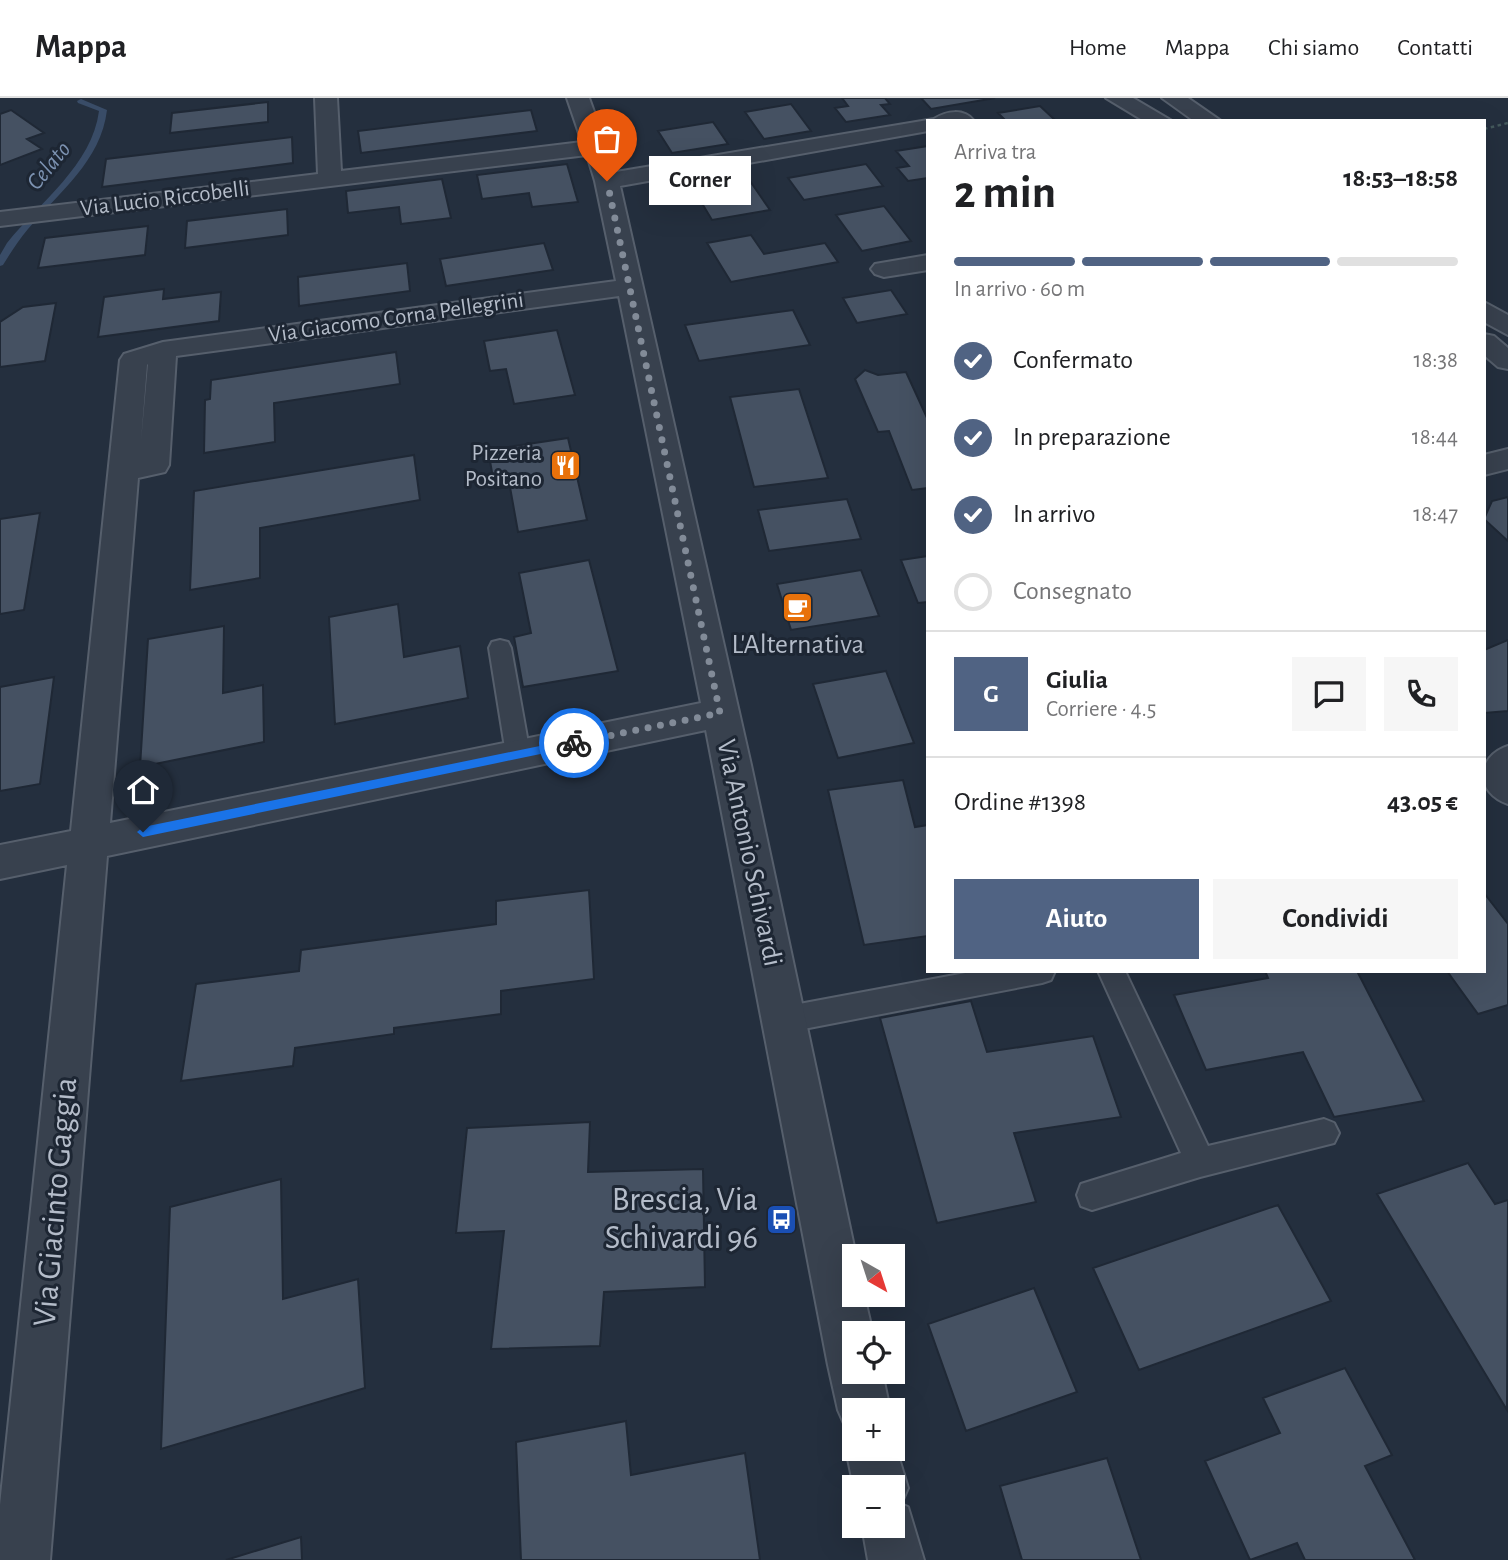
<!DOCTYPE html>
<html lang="it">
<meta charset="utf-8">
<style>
body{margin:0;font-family:"Alegreya Sans",sans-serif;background:#f6f6f6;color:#202124;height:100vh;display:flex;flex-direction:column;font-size:26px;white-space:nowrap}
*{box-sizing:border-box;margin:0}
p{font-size:23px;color:#757577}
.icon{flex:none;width:38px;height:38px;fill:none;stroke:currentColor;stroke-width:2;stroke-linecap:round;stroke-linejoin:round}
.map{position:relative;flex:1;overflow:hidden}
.sheet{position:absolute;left:926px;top:21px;width:560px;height:854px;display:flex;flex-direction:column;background:#fff;border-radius:0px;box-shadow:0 7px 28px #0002}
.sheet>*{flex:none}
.needle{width:46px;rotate:141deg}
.fabs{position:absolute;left:842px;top:1146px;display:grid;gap:14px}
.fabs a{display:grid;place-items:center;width:63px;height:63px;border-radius:0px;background:#fff;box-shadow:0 7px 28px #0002;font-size:35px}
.pin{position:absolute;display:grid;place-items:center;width:60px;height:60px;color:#fff;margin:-72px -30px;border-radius:50% 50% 50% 0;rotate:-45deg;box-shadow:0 0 7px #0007}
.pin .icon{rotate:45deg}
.courier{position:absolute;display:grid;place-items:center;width:70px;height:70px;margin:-35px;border:5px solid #1a73e8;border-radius:50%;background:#fff;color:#222;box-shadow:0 2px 9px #0007}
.bubble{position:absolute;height:49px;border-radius:0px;background:#fff;box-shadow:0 7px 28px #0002;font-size:23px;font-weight:700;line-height:49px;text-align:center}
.head em{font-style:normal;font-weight:700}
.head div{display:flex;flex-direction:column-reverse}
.head{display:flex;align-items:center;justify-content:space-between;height:119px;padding:0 28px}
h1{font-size:46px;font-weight:700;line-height:52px}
.bar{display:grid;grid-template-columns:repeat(4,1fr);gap:10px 7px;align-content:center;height:84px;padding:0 28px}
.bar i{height:9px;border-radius:5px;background:#e0e0e0}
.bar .selected{background:#506383}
.bar p{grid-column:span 4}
.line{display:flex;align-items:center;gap:18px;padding:0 28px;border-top:2px solid #e0e0e0}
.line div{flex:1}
.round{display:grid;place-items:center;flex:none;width:74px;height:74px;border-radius:0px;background:#f6f6f6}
ol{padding:0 28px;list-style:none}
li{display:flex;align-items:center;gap:21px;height:77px}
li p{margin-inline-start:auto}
li .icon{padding:7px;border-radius:50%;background:#506383;color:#fff;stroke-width:4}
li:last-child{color:#757577}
li i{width:38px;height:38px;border:4px solid #e0e0e0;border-radius:50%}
.cta{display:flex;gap:14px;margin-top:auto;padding:14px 28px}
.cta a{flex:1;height:80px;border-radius:0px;background:#506383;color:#fff;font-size:28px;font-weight:700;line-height:80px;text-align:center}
.cta a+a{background:#f6f6f6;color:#202124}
header{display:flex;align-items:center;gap:42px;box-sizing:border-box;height:98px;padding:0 35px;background:#fff;border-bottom:2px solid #e0e0e0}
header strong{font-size:33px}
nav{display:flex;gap:38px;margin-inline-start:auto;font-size:24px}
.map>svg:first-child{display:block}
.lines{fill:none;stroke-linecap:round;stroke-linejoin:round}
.stream{fill:#394c67;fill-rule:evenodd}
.building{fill:#455162;stroke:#1f2835;stroke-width:2}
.service-casing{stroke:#565f6c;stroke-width:4}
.minor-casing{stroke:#565f6c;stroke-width:4}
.tertiary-casing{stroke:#565f6c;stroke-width:4}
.path{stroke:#44595c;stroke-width:2.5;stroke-dasharray:3.5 3.5;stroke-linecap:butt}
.service{fill:#38414e;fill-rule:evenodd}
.minor{fill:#38414e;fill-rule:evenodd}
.tertiary{fill:#38414e;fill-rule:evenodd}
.route{fill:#1a73e8}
.done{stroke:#828b98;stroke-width:7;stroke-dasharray:0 12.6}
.labels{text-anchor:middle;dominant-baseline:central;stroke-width:6;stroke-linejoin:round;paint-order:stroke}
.far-street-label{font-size:23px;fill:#b4bcc9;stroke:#1d2633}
.far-poi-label{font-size:23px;fill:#b4bcc9;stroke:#1d2633;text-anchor:end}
.far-water-label{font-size:24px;font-style:italic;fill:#7c92b1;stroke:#1d2633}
.poi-label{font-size:28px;fill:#b4bcc9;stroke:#1d2633}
.street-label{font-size:28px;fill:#b4bcc9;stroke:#1d2633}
.near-poi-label{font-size:33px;fill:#b4bcc9;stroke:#1d2633;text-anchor:end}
.near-street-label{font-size:33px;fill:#b4bcc9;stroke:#1d2633}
</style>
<header>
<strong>Mappa</strong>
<nav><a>Home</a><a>Mappa</a><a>Chi siamo</a><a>Contatti</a></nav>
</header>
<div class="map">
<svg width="1508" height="1462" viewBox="0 0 1508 1462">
<rect width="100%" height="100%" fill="#242f3e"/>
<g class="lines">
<path class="stream" d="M81,1l26,11c-6,51 -48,82 -79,119 -10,12 -17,23 -25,36l-3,1v-11l7,-12c33,-41 85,-78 92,-132l-21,-8 -1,-2z"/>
</g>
<path class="building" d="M842,0h43l5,6 -9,1 9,10 -44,7 -11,-14 13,-2z
M921,0h74l-64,11z
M268,4v20l-98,11 2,-20z
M791,6l20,27 -47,8 -19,-27z
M1040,8l16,15h-50l-8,-8z
M11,12l33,23 -17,6 15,10 -42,16v-51z
M531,12l6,21 -176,22 -3,-22z
M713,24l15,22 -56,9 -14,-22z
M292,39l1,26 -191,24 4,-28z
M928,48v32l-20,3 -11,-13 12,-2 -13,-15z
M567,66l11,38 -46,5 -3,-14 -47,6 -5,-24z
M866,66l17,22 -79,14 -16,-22z
M442,81l9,39 -50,6 -2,-17 -51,6 -2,-22z
M750,83l20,29 -58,10 -18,-30z
M884,108l27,35 -49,10 -26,-36z
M287,111l1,26 -103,13 2,-27z
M148,128l-3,29 -107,13 7,-30z
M751,137l13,19 61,-11 13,19 -107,20 -24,-39z
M544,145l9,27 -107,16 -6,-27z
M407,165l3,28 -111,15 -1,-29z
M164,191l-1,10 58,-7 -2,29 -121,16 6,-40z
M891,192l16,24 -50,9 -14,-25z
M56,205l-11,58 -45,6v-45l23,-15z
M793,212l17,35 -111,16 -14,-36z
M557,232l18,65 -61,9 -8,-35 -16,2 -6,-30z
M396,254l4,32 -126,19 1,39 -71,11 1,-53 5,-1 1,-19z
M865,272l13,5 28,-3 22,48v68l-16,2 -23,-59 -11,1 -23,-53z
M799,291l29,89 -74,9 -24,-90z
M568,340l19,82 -69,12 -8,-45 -15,2 -7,-39z
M414,357l6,45 -160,28v50l-70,12 4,-99z
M1508,399v44l-24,-22 8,-18z
M847,401l14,40 -92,12 -11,-41z
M40,415l-16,97 -24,4v-95z
M928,458v46l-10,1 -17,-43z
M589,462l29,111 -95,16 -9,-50 17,-4 -12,-60z
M861,472l18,46 -88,14 -14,-46z
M398,506l6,53 56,-11 8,52 -133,26 -6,-107z
M224,528l-1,67 40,-8 1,57 -124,25 8,-128z
M1508,542v71l-24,2v-63z
M886,573l28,72 -76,15 -25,-74z
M54,579l-14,107 -40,7v-104z
M903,682l12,47 13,-2v111l-64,9 -36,-155z
M589,792l5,89 -93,12v23l-107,14v6l-99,14 -2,18 -112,15 15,-97 103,-13 2,-21 195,-26v-23z
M1484,795l24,31v81l-30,9 -31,-43h37z
M1265,873h92l67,130 -90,16 -31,-65 -97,18 -32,-75 94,-17z
M971,903l16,51 106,-16 28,81 -107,16 22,69 -99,21 -57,-205z
M590,1024l-2,50 115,-3 2,118 -101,5 -4,54 -109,3 13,-118 -48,2 11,-105z
M1468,1065l27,41 13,-4 -1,210 -130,-216z
M281,1081l2,120 75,-20 7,109 -204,61 9,-242z
M1278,1107l53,96 -192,69 -46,-102z
M1034,1190l43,104 -111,39 -38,-107z
M1345,1270l47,87 -27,11 50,94h-110l-8,-17 -47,17 -45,-99 75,-28 -17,-35z
M626,1323l5,54 114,-22 15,107h-239l-5,-118z
M1107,1360l34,102h-119l-22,-74z
M301,1439l1,23h-76z"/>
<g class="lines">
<defs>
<path id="service" d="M500,542l8,2 3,6 19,106 -4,7 -8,2 -8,-2 -4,-7 -17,-106 3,-6z
M976,873h79l-4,9 -9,3 -259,50 -10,-4 -4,-9 4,-9 10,-4z
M1098,873h27l83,175 116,-27 10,4 5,10 -5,10 -134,34 -108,33 -11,-4 -4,-11 4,-11 100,-31z"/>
<path id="minor" d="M315,0h22l4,73 241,-29 -15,-44h22l27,74 318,-53c12,-8 30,-11 40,2h-46v10l-308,55 131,579 105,491 -2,39h10l9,39h-19v38h28l8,38h-36v39h38v-14l16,53 -7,16 7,3 16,53h-56l-6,-34h30v-38h-38l-8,-39 7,-18 -7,-3 -8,-18 -10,-45 -122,-635 -599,126 -57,704h-50v-55l67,-640 -67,14v-34l71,-14 49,-471 4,-6 39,-12 453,-61 -21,-100 -8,-26 -587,71v-14l318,-38zM619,198l82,407 -591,120 28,-345 27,-6 4,-7 7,-109zM148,266l-7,77 6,-76z
M928,157v15l-44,7 -9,-3 -4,-5 4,-5z
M1508,351v20l-24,6v-20z
M1508,648v58c-33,-11 -33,-47 0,-58z"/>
<path id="tertiary" d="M1106,0h27l39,23h-28z
M1162,0h26l33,23h-27z
M1484,204l24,13v20l-24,-13z
M1484,236l10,2 14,12v21l-10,-2 -14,-12z"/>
</defs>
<use href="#service" class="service-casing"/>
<use href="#minor" class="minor-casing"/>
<use href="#tertiary" class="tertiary-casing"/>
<path class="path" d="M1484,31l24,-6"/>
<use href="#service" class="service"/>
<use href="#minor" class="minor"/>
<use href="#tertiary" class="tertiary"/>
</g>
<path class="route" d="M574,641l5,4 -5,4 -431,90 -6,-5 6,-5z"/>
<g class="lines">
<path class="done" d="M574,645l146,-30 -113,-532"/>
</g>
<defs>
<symbol id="restaurant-square" viewBox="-11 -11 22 22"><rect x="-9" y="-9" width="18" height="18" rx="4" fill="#e8710a" stroke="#1d2633"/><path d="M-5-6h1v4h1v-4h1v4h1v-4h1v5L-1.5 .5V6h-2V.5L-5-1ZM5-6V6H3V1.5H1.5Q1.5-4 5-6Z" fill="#fff"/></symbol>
<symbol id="cafe-square" viewBox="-11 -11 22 22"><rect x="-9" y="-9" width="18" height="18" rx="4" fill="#e8710a" stroke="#1d2633"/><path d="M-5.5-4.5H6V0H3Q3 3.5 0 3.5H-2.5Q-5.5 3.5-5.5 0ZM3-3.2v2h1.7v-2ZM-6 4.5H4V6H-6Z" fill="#fff"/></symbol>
<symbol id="bus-square" viewBox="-11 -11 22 22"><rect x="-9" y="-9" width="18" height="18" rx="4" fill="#1a4fb4" stroke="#1d2633"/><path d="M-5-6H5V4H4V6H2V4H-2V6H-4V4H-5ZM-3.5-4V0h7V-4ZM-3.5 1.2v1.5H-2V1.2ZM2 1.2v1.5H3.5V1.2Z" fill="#fff"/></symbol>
</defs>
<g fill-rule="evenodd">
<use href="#restaurant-square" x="548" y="350" width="35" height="35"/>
<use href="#cafe-square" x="780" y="492" width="35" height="35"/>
<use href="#bus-square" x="764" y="1104" width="35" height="35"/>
</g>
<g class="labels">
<g class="far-street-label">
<text transform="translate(165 101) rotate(-7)">Via Lucio Riccobelli</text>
<text transform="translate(396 220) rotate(-8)">Via Giacomo Corna Pellegrini</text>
</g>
<g class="far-poi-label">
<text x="542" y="355">Pizzeria<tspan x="542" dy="26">Positano</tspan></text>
</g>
<g class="far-water-label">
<text transform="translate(49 68) rotate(-51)">Celato</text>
</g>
<g class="poi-label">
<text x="798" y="547">L'Alternativa</text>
</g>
<g class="street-label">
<text transform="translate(749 755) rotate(78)">Via Antonio Schivardi</text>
</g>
<g class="near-poi-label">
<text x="758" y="1102">Brescia, Via<tspan x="758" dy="38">Schivardi 96</tspan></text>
</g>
<g class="near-street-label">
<text transform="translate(56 1104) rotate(-85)">Via Giacinto Gaggia</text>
</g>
</g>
</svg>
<div class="fabs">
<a><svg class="needle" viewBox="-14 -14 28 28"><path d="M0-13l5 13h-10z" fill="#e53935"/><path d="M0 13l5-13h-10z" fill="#757577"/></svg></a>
<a><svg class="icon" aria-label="locate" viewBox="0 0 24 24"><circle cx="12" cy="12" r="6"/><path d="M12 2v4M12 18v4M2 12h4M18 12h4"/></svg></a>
<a>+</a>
<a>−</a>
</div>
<div class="pin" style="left:607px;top:83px;background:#ea580c"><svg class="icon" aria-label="bag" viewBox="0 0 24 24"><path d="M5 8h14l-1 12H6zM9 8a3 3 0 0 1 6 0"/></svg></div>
<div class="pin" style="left:143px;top:734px;background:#1f2937"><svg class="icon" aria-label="home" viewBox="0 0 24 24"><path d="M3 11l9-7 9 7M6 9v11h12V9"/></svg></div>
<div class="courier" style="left:574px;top:645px"><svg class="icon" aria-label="bike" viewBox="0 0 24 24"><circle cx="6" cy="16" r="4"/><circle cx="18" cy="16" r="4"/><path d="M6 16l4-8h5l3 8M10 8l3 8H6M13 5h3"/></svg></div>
<div class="bubble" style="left:649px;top:58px;width:102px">Corner</div>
<section class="sheet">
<div class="head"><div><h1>2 min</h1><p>Arriva tra</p></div><em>18:53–18:58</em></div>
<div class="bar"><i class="selected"></i><i class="selected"></i><i class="selected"></i><i></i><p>In arrivo · 60 m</p></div>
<ol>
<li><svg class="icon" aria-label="check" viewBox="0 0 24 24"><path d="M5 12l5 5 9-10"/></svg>Confermato<p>18:38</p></li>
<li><svg class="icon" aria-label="check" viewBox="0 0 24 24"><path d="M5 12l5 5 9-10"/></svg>In preparazione<p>18:44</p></li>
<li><svg class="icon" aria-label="check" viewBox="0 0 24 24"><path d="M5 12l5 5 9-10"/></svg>In arrivo<p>18:47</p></li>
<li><i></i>Consegnato</li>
</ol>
<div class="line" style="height:126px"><b class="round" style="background:#506383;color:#fff">G</b><div><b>Giulia</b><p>Corriere · 4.5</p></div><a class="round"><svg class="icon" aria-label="chat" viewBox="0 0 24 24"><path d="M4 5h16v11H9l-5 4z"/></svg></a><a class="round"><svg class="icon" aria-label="phone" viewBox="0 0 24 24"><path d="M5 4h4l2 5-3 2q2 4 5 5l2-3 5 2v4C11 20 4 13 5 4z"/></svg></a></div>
<div class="line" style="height:91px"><div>Ordine #1398</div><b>43.05 €</b></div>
<div class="cta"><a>Aiuto</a><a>Condividi</a></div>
</section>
</div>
